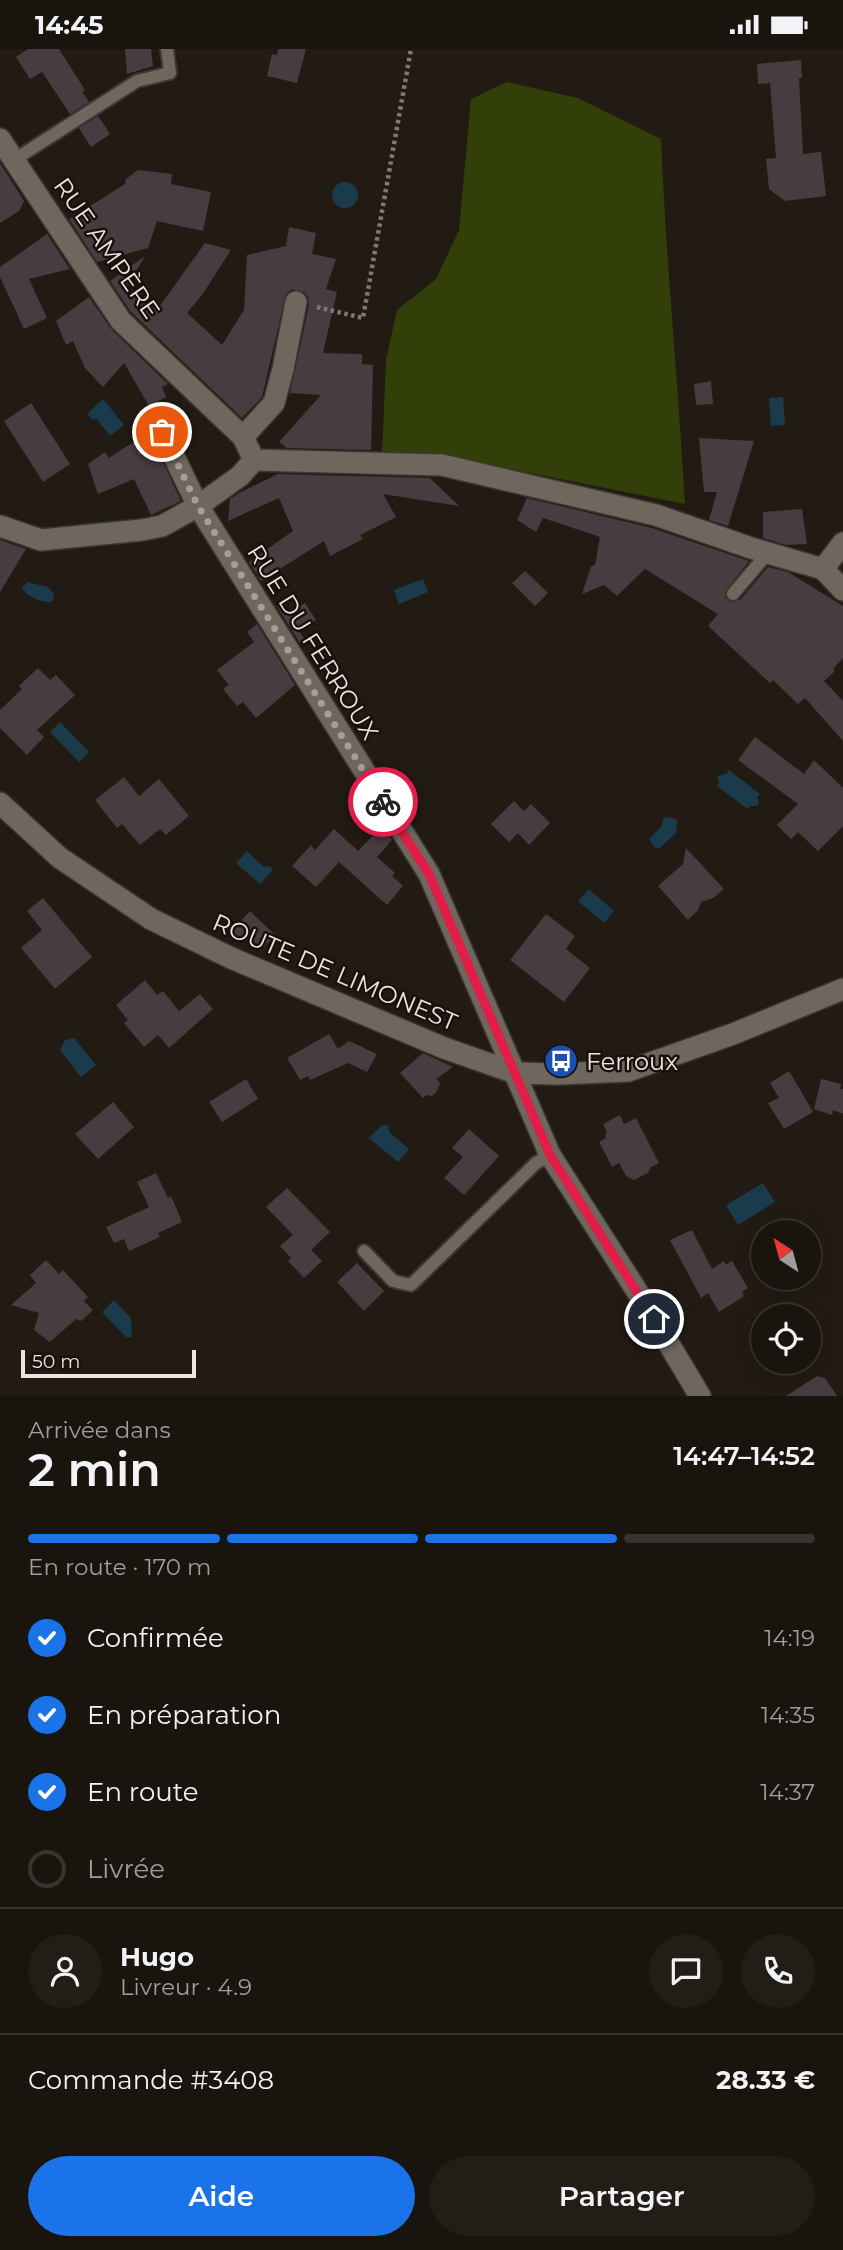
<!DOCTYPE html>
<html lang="fr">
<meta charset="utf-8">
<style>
body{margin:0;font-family:Montserrat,sans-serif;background:#231d18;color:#f1f3f6;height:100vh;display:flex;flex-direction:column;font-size:26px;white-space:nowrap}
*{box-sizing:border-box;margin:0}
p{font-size:23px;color:#9f9e9e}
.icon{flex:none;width:38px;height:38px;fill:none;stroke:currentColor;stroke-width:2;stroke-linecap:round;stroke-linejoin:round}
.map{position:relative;height:1347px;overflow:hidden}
.side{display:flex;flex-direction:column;background:#1a140f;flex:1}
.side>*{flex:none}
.needle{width:46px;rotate:324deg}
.tools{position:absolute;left:751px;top:1171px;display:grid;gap:14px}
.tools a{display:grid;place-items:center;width:70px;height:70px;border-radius:50%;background:#1a140f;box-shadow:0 4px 18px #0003,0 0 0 2px #38332f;font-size:35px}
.scale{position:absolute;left:21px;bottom:18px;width:175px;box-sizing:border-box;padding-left:7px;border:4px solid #ebe6e1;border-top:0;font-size:19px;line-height:24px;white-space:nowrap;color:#ebe6e1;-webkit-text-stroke:5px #19120c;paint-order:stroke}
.pin{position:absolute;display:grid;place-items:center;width:60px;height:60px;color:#fff;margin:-30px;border:4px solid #fff;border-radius:50%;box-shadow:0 2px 7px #0007}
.courier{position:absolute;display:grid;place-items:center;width:70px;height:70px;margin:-35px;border:5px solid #e11d48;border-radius:50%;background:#fff;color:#222;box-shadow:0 2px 9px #0007}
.overview em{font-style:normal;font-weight:600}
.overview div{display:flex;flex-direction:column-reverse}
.overview{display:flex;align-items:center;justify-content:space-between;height:119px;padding:0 28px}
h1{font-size:46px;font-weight:600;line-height:52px}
.bar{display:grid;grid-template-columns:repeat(4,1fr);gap:10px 7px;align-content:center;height:84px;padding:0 28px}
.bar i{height:9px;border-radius:5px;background:#38332f}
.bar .current{background:#1a73e8}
.bar p{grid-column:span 4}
.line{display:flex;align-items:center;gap:18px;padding:0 28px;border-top:2px solid #38332f}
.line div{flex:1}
.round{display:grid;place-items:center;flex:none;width:74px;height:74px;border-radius:37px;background:#231d18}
ol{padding:0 28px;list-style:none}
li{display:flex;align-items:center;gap:21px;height:77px}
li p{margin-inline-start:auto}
li .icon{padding:7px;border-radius:50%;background:#1a73e8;color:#fff;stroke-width:4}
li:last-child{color:#9f9e9e}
li i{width:38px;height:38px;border:4px solid #38332f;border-radius:50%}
.cta{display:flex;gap:14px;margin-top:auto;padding:14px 28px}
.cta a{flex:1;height:80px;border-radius:42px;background:#1a73e8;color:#fff;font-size:28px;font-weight:600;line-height:80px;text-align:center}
.cta a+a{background:#231d18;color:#f1f3f6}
.status{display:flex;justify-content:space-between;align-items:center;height:49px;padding:0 35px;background:#1a140f;direction:ltr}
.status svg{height:19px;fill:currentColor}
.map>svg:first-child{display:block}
.green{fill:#333f08}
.water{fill:#1a3b4c}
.building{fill:#473c40}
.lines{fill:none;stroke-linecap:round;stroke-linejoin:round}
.lane-casing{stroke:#3d3733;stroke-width:16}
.street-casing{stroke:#3d3733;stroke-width:24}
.secondary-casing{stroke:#3d3733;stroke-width:24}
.path{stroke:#7f7973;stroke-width:4.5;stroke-dasharray:3.5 3.5;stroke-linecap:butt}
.lane{stroke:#6f665e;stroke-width:12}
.street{stroke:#6f665e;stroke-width:21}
.secondary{stroke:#6f665e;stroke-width:21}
.done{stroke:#a59f99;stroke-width:7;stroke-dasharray:0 12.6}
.route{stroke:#e11d48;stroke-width:9}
.labels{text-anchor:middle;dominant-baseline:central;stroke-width:5;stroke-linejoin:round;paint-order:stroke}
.street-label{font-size:24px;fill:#ebe6e1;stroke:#19120c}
.poi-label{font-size:24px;fill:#ebe6e1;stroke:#19120c;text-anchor:start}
</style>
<div class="status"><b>14:45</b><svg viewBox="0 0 49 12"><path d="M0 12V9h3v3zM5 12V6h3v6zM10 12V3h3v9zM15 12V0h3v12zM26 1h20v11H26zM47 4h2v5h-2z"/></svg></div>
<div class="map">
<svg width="843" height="1347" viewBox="0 0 843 1347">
<rect width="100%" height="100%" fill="#221b14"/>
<path class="green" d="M507,33l71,16 83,41c5,122 17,243 24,365l-189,-38 -114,-10 4,-96 11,-50 39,-31 23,-49 12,-131z"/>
<path class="water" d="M332 146a13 13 0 1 1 26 0a13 13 0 1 1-26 0Z
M783,348l2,28 -14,1 -2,-28z
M103,350l21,26 -14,11 -14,-18 -3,2 -6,-6z
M423,530l5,13 -29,12 -5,-14z
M27,533l21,5 6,7 -2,8c-14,0 -21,-4 -30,-13z
M60,673l29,30 -10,10 -29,-30z
M729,721l31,24 -3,3 2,5 -2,4h-7l-2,3 -31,-23 2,-3 -2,-7 9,-2z
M669,768l8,3 -1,13 -16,15 -4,1 -7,-10 12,-12 3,-9z
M247,802l17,16 5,-1 4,4 -13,14 -24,-21z
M589,840l25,22 -10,12 -26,-22z
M74,989l22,27 -15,12 -21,-27 5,-10z
M382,1076h6l2,8 19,16 -11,13 -29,-24z
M763,1134l12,19 -37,23 -12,-20z
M114,1251l17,18 1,19h-6l-24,-25z"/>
<path class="building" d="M28,0h31l26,41 -3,2 7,10 -19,12 -28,-42 -12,7 -14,-22z
M125,0h26l2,17 -26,8z
M278,0h28l-9,34 -30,-7 5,-22 5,1z
M801,11l1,18h-3l4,76 18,-2 5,44 -41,5 -16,-12 -3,-30 10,-1 -6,-75 -12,1 -1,-20z
M98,67l12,18 -19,13 -12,-19z
M0,114l24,38 -5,10 -19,12z
M138,121l34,4 -1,10 40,8 -8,39 -46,-10 -9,27 -51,14 -28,-43 56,-35 1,-5z
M289,178l27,6 -4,21 24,5 -10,30 11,3 -14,61 39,1v10l11,1 -2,85 -84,-2 -8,-6 42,-47 -31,-2 19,-88 -1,-8 -4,-5 -12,-3 -6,5 -24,103 -20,21 -111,-106 -21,-31 35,-25 -18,31 30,23 48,-67 26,7 -29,45 -15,18 35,32 22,-35 3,-55 39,-9z
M47,185l23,35 -41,10 18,39 -23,11 -24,-52v-10z
M89,248l23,33 56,54 -6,3 4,10 -17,9 -25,-43 -21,24 -18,-19 -12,-27 -7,4 -10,-24z
M711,332l2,23 -17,1 -2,-21z
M31,354l39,61 -27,18 -39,-61z
M149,383l32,69 -30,14 -17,-36 -36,15 -10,-30 17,-12 4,6z
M699,389l55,3 -26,85 -19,-6 8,-28h-13z
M278,425l152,4 29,28 -76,-12 13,23 -36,18 3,4 -33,17 -6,-15 -63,40 -12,-19 44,-31 -14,-33 -51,23 2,-22 11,-7z
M527,449l125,30 97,33 -24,31v6l6,4 9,-2 28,-33 20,5 55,34v52l-10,11 2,2 -11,10 19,20v40l-38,-43 -7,6 -25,-24 -3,3 -62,-57 10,-12 -73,-45 -28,27 -13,-11 -22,9 9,-28 4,-1 5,-28 -57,-19 -7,14 -19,-12z
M802,460l5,35 -21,1 -23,-7v-26z
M0,491l26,9 -26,43z
M525,522l23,22 -13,13 -23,-23z
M281,553l7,11 17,-10 11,17 -17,11 6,9 -5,3 -23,-36z
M257,575l38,61 -39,33 -13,-16 -6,4 -14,-17 6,-4 -12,-15 37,-28 -7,-10z
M38,619l12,12 6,-5 19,20 -38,35 7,7 -17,18 -27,-27v-18l22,-21 -3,-3z
M755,688l49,37 10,-14 29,28v38l-25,25 -20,-19 -7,7 -14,-14 21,-21 -60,-44z
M124,728l15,19 20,-17 30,37 -23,19 -6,-6 -20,16 -18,-21 -5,4 -22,-28z
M514,752l10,10 7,-7 19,19 -21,22 -11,-12 -9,9 -18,-18z
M383,776l9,15 -15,17 18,16 -3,3 11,10 -16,19 -48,-43 -23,25 -24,-21 19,-21 4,5 19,-21 24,22z
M686,799l38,41 -11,9 -12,4 -3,8 -10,10 -30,-34 25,-22z
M43,849l49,59 -37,32 -34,-41 21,-18 -15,-19z
M250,862l25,24 -11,12 -34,-14z
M546,865l29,22 -9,13 24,19 -26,34 -54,-42z
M145,931l12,15 6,-4 16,20 21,-17 13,15 -44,39 -11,-13 -14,12 -20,-24 4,-3 -12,-15z
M329,985l9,15 11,-8 28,13 -10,18 -19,-9 -38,17 -2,-4 -8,4 -13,-22z
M423,1004l30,14 -17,12 4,4 -3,8 -5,5 -5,-1 -4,3 -23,-25z
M789,1022l24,41 -29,17 -16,-26 11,-5 -9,-15z
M246,1030l12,20 -36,23 -13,-20z
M821,1030l20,5 -1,5h3v25l-10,-4 -1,5 -18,-6z
M113,1053l21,25 -36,32 -23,-25z
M620,1066l4,9 12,-6 23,45 -8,4 -3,6 -14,7 -8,-4 -7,-13 -7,4 -13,-25 7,-4 -1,-4 2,-2 -4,-8z
M469,1080l30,27 -35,39 -20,-17 19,-21 -11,-9z
M156,1124l12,25 3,-2 11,26 -24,11 2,4 -31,14 -5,-12 -10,4 -8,-16 43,-20 -12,-25z
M287,1139l43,44 -19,18 11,11 -18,17 -16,-17 3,-3 -11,-12 13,-11 -27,-28z
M692,1181l20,39 12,-8 2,4 6,-4 16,27 -6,4 2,4 -25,16 -11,-19 -7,5 -31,-58z
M46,1211l13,14 4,-4 25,27 -4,4 9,9 -12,11 -5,-2 -26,23 -16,-12 5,-17 -28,-8 25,-22 -6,-8z
M357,1214l27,28 -20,20 -27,-29z
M817,1327l8,2 12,18h-51z"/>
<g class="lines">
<defs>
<path id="lane" d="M14,111l123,-79 33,-8 -3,-24
M733,545l28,-33 3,-9
M364,1202l29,30 18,4 125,-122 14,-8"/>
<path id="street" d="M0,90l121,182 122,116 11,23
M162,383l36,74 231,368 121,281 92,144 58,97
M243,388l31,-34 9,-34 13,-67
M254,411l188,5 214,50 95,33 72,21
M0,477l41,14 101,-10 20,-4 36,-20 42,-30 14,-16"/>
<path id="secondary" d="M843,494l-20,26 20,21
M0,754l60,55 91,61 80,39 213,90 71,25 43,1 70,-3 105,-37 110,-45"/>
</defs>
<use href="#lane" class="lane-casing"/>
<use href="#street" class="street-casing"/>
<use href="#secondary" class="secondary-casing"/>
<path class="path" d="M317,258l46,11 48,-269"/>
<use href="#lane" class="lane"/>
<use href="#street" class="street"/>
<use href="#secondary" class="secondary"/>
</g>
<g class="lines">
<path class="done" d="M162,383l36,74 185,296"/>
<path class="route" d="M383,753l46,72 121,281 104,164"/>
</g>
<defs>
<symbol id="bus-disc" viewBox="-11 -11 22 22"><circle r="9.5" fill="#1a4fb4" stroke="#19120c"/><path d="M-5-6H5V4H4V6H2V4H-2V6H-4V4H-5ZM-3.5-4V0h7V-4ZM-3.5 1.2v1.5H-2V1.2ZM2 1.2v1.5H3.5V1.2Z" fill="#fff"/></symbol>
</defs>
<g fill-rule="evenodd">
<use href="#bus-disc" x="542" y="993" width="38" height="38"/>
</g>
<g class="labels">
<g class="street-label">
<text transform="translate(107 199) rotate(55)">RUE AMPÈRE</text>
<text transform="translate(313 593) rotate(58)">RUE DU FERROUX</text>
<text transform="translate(335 923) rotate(23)">ROUTE DE LIMONEST</text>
</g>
<g class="poi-label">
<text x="586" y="1012">Ferroux</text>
</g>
</g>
</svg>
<div class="tools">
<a><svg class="needle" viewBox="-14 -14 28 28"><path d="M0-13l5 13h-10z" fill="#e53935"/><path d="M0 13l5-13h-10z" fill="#9f9e9e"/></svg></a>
<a><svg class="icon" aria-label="locate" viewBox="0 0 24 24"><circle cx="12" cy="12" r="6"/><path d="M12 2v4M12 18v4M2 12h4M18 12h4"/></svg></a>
</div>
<div class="scale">50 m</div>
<div class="pin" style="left:162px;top:383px;background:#ea580c"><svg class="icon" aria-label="bag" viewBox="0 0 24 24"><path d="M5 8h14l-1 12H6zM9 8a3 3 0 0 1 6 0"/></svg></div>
<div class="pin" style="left:654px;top:1270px;background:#1f2937"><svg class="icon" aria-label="home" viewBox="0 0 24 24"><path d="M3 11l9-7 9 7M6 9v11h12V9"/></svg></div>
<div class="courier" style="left:383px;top:753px"><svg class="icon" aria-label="bike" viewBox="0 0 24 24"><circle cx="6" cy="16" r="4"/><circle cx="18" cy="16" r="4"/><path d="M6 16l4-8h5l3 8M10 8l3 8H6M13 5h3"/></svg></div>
</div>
<section class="side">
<div class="overview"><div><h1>2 min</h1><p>Arrivée dans</p></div><em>14:47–14:52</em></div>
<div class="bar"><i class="current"></i><i class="current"></i><i class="current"></i><i></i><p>En route · 170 m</p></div>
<ol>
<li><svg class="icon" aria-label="check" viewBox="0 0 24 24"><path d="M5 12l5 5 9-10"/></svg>Confirmée<p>14:19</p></li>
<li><svg class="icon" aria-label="check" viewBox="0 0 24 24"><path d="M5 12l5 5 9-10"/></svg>En préparation<p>14:35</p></li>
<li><svg class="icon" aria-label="check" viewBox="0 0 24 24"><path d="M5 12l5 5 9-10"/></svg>En route<p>14:37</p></li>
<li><i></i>Livrée</li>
</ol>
<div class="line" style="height:126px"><a class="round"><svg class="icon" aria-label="person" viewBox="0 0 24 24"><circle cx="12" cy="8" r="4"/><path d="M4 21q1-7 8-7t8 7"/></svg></a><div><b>Hugo</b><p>Livreur · 4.9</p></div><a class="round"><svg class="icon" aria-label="chat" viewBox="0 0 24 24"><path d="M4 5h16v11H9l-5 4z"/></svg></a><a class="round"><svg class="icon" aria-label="phone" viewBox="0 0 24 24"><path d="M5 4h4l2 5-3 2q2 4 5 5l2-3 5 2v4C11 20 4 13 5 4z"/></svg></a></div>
<div class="line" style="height:91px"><div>Commande #3408</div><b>28.33 €</b></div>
<div class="cta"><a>Aide</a><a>Partager</a></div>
</section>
